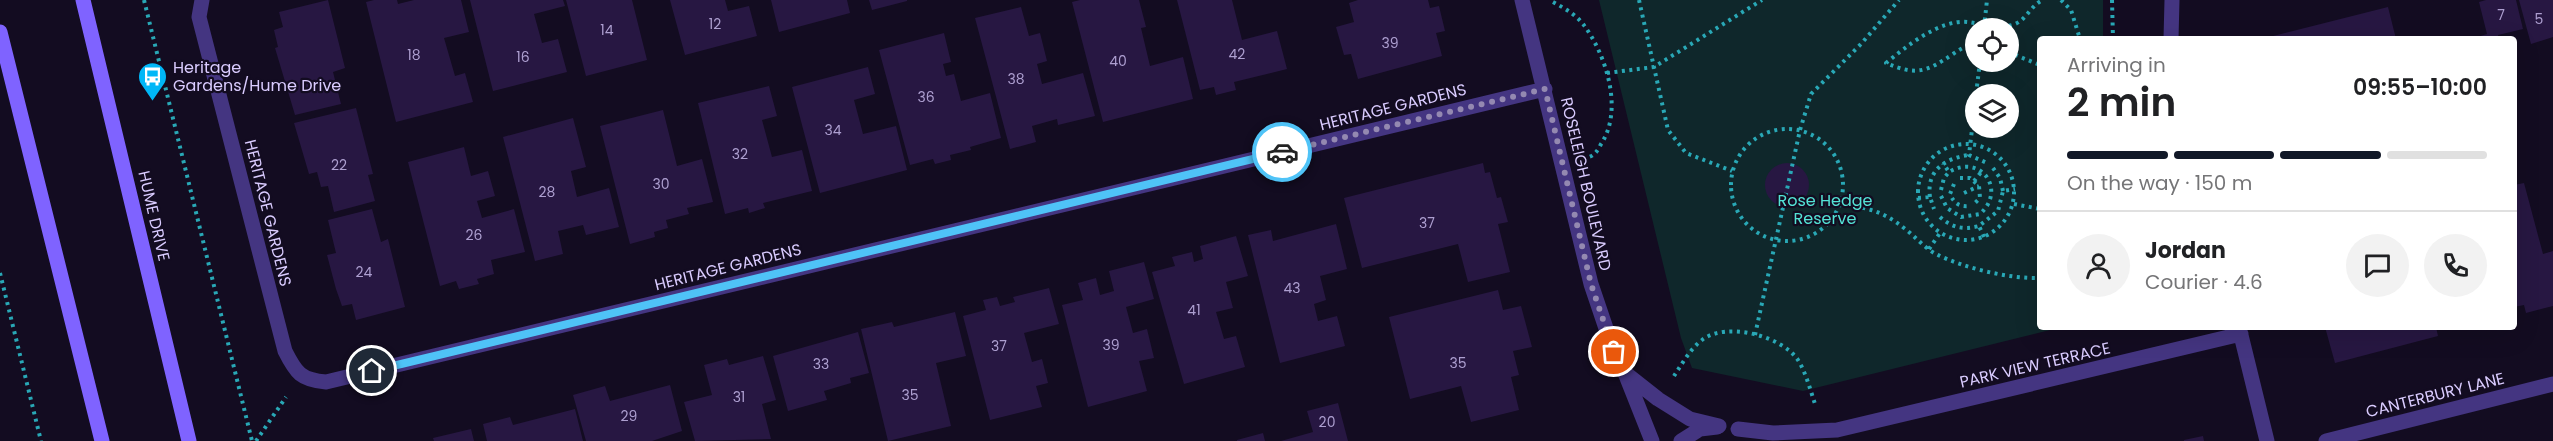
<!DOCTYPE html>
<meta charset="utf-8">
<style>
body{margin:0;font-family:Poppins,sans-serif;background:#f2f2f2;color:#202124;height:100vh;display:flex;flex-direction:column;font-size:22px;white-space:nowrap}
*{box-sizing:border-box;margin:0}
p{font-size:20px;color:#757577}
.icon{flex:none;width:33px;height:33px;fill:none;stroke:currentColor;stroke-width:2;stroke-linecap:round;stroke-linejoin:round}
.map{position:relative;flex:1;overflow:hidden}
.sheet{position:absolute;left:2037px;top:36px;width:480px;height:294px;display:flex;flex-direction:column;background:#fff;border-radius:6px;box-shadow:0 6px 24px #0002}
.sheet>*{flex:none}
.tools{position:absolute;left:1965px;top:18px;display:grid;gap:12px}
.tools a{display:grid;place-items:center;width:54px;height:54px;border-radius:50%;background:#fff;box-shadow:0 6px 24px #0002;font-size:30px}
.pin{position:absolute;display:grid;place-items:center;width:51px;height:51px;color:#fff;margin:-26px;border:3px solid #fff;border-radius:50%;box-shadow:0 2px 6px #0007}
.courier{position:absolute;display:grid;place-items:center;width:60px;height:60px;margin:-30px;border:4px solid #4fc3f7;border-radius:50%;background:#fff;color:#222;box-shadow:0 2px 8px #0007}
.summary em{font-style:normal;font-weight:600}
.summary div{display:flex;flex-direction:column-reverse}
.summary{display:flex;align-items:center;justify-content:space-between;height:102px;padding:0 30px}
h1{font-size:39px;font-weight:600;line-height:45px}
.bar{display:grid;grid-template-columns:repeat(4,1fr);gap:9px 6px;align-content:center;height:72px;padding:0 30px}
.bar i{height:8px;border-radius:4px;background:#e0e0e0}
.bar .selected{background:#111827}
.bar p{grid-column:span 4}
.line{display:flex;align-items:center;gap:15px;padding:0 30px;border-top:2px solid #e0e0e0}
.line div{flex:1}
.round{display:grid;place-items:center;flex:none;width:63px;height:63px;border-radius:32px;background:#f2f2f2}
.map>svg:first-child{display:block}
.green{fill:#0f272b;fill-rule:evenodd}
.building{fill:#271742}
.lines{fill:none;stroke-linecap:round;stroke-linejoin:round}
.path{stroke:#29a8b6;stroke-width:4;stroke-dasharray:3 4.5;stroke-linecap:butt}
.street{stroke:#443581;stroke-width:15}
.secondary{stroke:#7f63ff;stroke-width:15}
.done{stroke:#9489b1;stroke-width:6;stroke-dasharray:0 10.8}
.route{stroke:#4fc3f7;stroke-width:8}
.labels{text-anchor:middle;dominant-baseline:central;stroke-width:4.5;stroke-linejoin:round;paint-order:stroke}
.number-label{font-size:14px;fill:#ad9fd0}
.poi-label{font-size:16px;fill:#daccff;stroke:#130c21;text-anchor:start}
.street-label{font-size:16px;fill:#daccff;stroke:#130c21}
.park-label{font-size:16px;fill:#54e3d6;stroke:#130c21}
</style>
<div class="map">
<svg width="2553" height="441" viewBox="0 0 2553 441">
<rect width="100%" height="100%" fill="#130c21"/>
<path class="green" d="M1599,0h504v39h-63v288h22l-259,64 -111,-23 -11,-30zM1976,28h32v34h-32zM2008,94v34h-32v-34z"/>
<path class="building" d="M328,0l17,68 -12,4 8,32 -46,11 -20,-67 3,-1 -4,-17 9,-3 -4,-15z
M374,0h23l1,4 16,-4h47l8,32 -25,6 11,38 10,-3 8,29 -77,20 -30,-120z
M470,0h93l2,6 -31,8 8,29 16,-4 9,33 -74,19z
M566,0h66l15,60 -61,16z
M670,0h55l3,11 21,-5 8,30 -72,19z
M771,0h76l3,13 -71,19z
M869,0h38v1l-35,9z
M1080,0h59l7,27 -5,1 9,38 33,-9 10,42 -90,23 -31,-120z
M1177,0h55l10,40 35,-9 10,38 -53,13 2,8 -20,5 -2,-8 -14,3z
M1358,0h70l2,8 9,-2 6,25 -9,2 6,23 -84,23 -7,-25 -7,1 -8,-28 18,-5 -5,-19z
M2486,0h30l7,29 -25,6 1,4h-28l16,-5 -8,-32z
M2519,0h34v37l-22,7z
M1021,7l8,29 11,-3 7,28 -10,3 5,20 41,-11 12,43 -37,9 -1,-6 -25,7 4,16 -26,7 -35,-131z
M2388,7l8,32h-131v-1z
M944,33l7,29 -8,2 3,12 8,-2 7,27 29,-8 11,45 -31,9 1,3 -21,5 1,5 -16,4 -2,-5 -23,6 -31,-115z
M868,67l7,27 -21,6 9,34 33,-8 11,44 -87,23 -28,-106z
M769,86l8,30 -15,4 10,37 30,-7 10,41 -49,12 2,5 -16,5 -1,-5 -23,6 -27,-111z
M356,108l17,66 -5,1 7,26 -41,11 -6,-26 -7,1 -4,-15 -8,2 -15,-51z
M663,110l14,56 25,-7 11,43 -26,6 2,6 -23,6 2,8 -14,4 1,5 -25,7 -30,-118z
M573,118l13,49 -15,4 6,26 32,-9 10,39 -33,8 -3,-10 -25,6 5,23 -28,7 -32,-124z
M464,147l7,29 17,-5 7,25 -18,5 5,17 32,-9 11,43 -34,8 3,14 -17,5 2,5 -20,5 -3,-8 -16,5 -32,-124z
M1483,163l2,10 5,-1 7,26 4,-1 7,25 -10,2 12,48 -42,10 -10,-38 -96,24 -18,-70z
M1765 185a22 22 0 1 1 44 0a22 22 0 1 1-44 0Z
M2524,183l19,71 10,-3v55l-27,7 -2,-8 -10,2v-122z
M372,209l9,33 7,-3 17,68 -49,13 -4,-16 -10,2 -6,-17 -9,-34 9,-2 -8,-33z
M1336,224l11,45 -27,7 6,24 -12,4 4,17 19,-5 8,30 -65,17 -32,-128 23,-5 2,11z
M1236,236l12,40 -22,6 7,26 -17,4 8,27 12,-3 9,31 -61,17 -32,-112 23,-6 -3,-9 20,-5 2,10 9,-3 -3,-13z
M1144,262l10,37 -28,8 7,26 14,-4 7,29 -15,3 8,30 -59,16 -26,-102 21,-5 -5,-17 18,-5 4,17 14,-4 -5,-20z
M1049,288l10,36 -35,9 8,29 10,-3 6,24 -12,3 6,21 -52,13 -27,-104 23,-6 -3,-10 14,-3 3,9 15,-4 -2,-5z
M1498,290l5,20 18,-4 11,41 -19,4 6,24 -8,2 8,33 -48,12 -10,-36 -51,13 -21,-82z
M955,312l11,44 -30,7 15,63 -63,15 -27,-112 31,-7 2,5z
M2325,327h111l2,9 -103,27z
M858,332l11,41 -19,5 1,5 -27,8 3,9 -39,11 -15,-55z
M763,356l13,44 -14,4 9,35 -76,2 -11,-39 28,-7 -8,-30 23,-6 2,6z
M670,385l12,46 -30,10h-66l-13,-46 32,-9 5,15z
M1338,403l10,38h-67l32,-9 -6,-21z
M575,409l8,32h-96l-4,-17 27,-7 3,8z
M471,429l3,12h-40l-1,-3z
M1263,433l2,8h-28v-1z
M2203,436l1,5h-20v-1z"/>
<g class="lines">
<path class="path" d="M144,0l108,441
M1639,0l29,130 18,23 46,18
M2061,0l10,10 9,29
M2112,0l1,39
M1553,2c11,6 22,12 30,22 23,30 41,86 18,120 -3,6 -6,11 -12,13
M1984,28l3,-28
M1976,44c-9,1 -16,5 -23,10 -27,18 -36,22 -67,9 21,-17 54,-44 82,-41 15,2 32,8 47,2 12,-5 16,-19 28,-24
M2008,52l32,13
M1607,73l47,-6 108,-67
M1976,94l4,-32
M1976,95l-7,60 18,8
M1731 185a56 56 0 1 1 112 0a56 56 0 1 1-112 0Z
M1918 192a48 48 0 1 1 96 0a48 48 0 1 1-96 0Z
M1993,168l7,10 3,13
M1960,178h10l9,8 1,12 -5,5
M1974,181l8,-10
M1954,184l-4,10c4,9 9,13 19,12
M1941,190l3,-12 5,-6 -6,-9
M1964,193l15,-7
M1941,196l6,12 14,9 19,-3c27,-24 1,-61 -31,-42
M1930,197c-4,-27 16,-39 39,-42
M1918,198l12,-1 4,12
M1840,204c27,4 41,6 64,24 11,8 20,20 32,26 28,14 73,25 104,24
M2014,204l26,5
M1940,217c12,11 24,13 39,9
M1984,237l-5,-11 19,-15 5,-20 12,-2
M1929,249l11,-16
M0,273l41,168
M1755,335l45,-205 11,-36 50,-50 38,-44
M1674,376c8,-12 16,-27 28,-36 24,-19 80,-4 96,20 8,13 12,29 17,44
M256,441l30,-44"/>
<path class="street" d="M202,0l-3,17 86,334c11,22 16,29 41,31l1219,-293
M1522,0l69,284 23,68 11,21 27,68
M2171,39l1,-39
M2239,327l28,114
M1625,373l33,26 32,20 29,7
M1738,429l35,4 64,-3 404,-96
M1681,441l19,-12 17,-2
M2326,441l227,-57"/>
<path class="secondary" d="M83,0l106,441
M0,32l102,409"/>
</g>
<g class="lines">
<path class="done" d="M1282,152l263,-63 46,195 23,68"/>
<path class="route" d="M372,371l910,-219"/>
</g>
<defs>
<symbol id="bus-pin" viewBox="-11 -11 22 30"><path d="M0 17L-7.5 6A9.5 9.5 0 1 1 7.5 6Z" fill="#00b7f7" stroke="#130c21"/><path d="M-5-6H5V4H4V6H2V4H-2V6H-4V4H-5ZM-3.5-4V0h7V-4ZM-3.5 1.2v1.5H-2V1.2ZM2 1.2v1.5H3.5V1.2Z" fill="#fff"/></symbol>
</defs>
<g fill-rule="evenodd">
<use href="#bus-pin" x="136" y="60" width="33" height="45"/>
</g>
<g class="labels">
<g class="number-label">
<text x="2501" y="15">7</text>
<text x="2539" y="19">5</text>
<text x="715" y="24">12</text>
<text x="607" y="30">14</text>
<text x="1390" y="43">39</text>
<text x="1237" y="54">42</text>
<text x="414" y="55">18</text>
<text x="523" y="57">16</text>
<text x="1118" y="61">40</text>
<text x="1016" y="79">38</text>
<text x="926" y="97">36</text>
<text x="833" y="130">34</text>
<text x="740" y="154">32</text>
<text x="339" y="165">22</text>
<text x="661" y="184">30</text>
<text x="547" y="192">28</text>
<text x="1427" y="223">37</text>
<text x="474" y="235">26</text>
<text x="364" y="272">24</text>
<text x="1292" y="288">43</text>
<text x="1194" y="310">41</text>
<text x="1111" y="345">39</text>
<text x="999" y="346">37</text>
<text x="1458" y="363">35</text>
<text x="821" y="364">33</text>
<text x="910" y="395">35</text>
<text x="739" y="397">31</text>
<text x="629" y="416">29</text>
<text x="1327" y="422">20</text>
</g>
<g class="poi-label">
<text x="173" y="67">Heritage<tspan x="173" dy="18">Gardens/Hume Drive</tspan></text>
</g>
<g class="street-label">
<text transform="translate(1393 107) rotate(-14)">HERITAGE GARDENS</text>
<text transform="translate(1586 184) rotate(77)">ROSELEIGH BOULEVARD</text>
<text transform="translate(268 213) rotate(76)">HERITAGE GARDENS</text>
<text transform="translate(154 216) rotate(77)">HUME DRIVE</text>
<text transform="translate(728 267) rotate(-14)">HERITAGE GARDENS</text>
<text transform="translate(2035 365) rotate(-13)">PARK VIEW TERRACE</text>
<text transform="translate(2435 395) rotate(-14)">CANTERBURY LANE</text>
</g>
<g class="park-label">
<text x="1825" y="200">Rose Hedge<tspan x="1825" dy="18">Reserve</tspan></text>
</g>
</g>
</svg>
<div class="tools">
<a><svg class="icon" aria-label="locate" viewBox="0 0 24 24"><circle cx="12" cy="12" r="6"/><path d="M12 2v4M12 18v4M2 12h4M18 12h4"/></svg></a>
<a><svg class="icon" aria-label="layers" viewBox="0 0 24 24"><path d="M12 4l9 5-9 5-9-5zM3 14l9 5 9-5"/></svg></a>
</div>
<div class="pin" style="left:1614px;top:352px;background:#ea580c"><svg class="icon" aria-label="bag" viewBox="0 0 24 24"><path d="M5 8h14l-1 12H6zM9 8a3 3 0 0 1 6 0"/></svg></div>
<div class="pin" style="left:372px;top:371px;background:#1f2937"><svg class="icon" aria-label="home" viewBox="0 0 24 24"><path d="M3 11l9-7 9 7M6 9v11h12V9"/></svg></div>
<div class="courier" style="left:1282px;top:152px"><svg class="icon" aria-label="car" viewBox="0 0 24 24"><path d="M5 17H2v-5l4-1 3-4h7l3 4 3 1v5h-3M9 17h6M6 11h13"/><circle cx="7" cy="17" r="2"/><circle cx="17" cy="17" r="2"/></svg></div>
<section class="sheet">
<div class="summary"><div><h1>2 min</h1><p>Arriving in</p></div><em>09:55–10:00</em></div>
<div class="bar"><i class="selected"></i><i class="selected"></i><i class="selected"></i><i></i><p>On the way · 150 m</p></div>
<div class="line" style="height:108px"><a class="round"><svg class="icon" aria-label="person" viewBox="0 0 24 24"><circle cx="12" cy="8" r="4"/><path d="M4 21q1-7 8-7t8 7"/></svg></a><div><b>Jordan</b><p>Courier · 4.6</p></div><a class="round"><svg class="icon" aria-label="chat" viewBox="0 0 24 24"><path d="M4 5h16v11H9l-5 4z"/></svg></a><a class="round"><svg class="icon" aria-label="phone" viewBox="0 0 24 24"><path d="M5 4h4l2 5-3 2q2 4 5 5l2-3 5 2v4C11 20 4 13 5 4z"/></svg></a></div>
</section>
</div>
